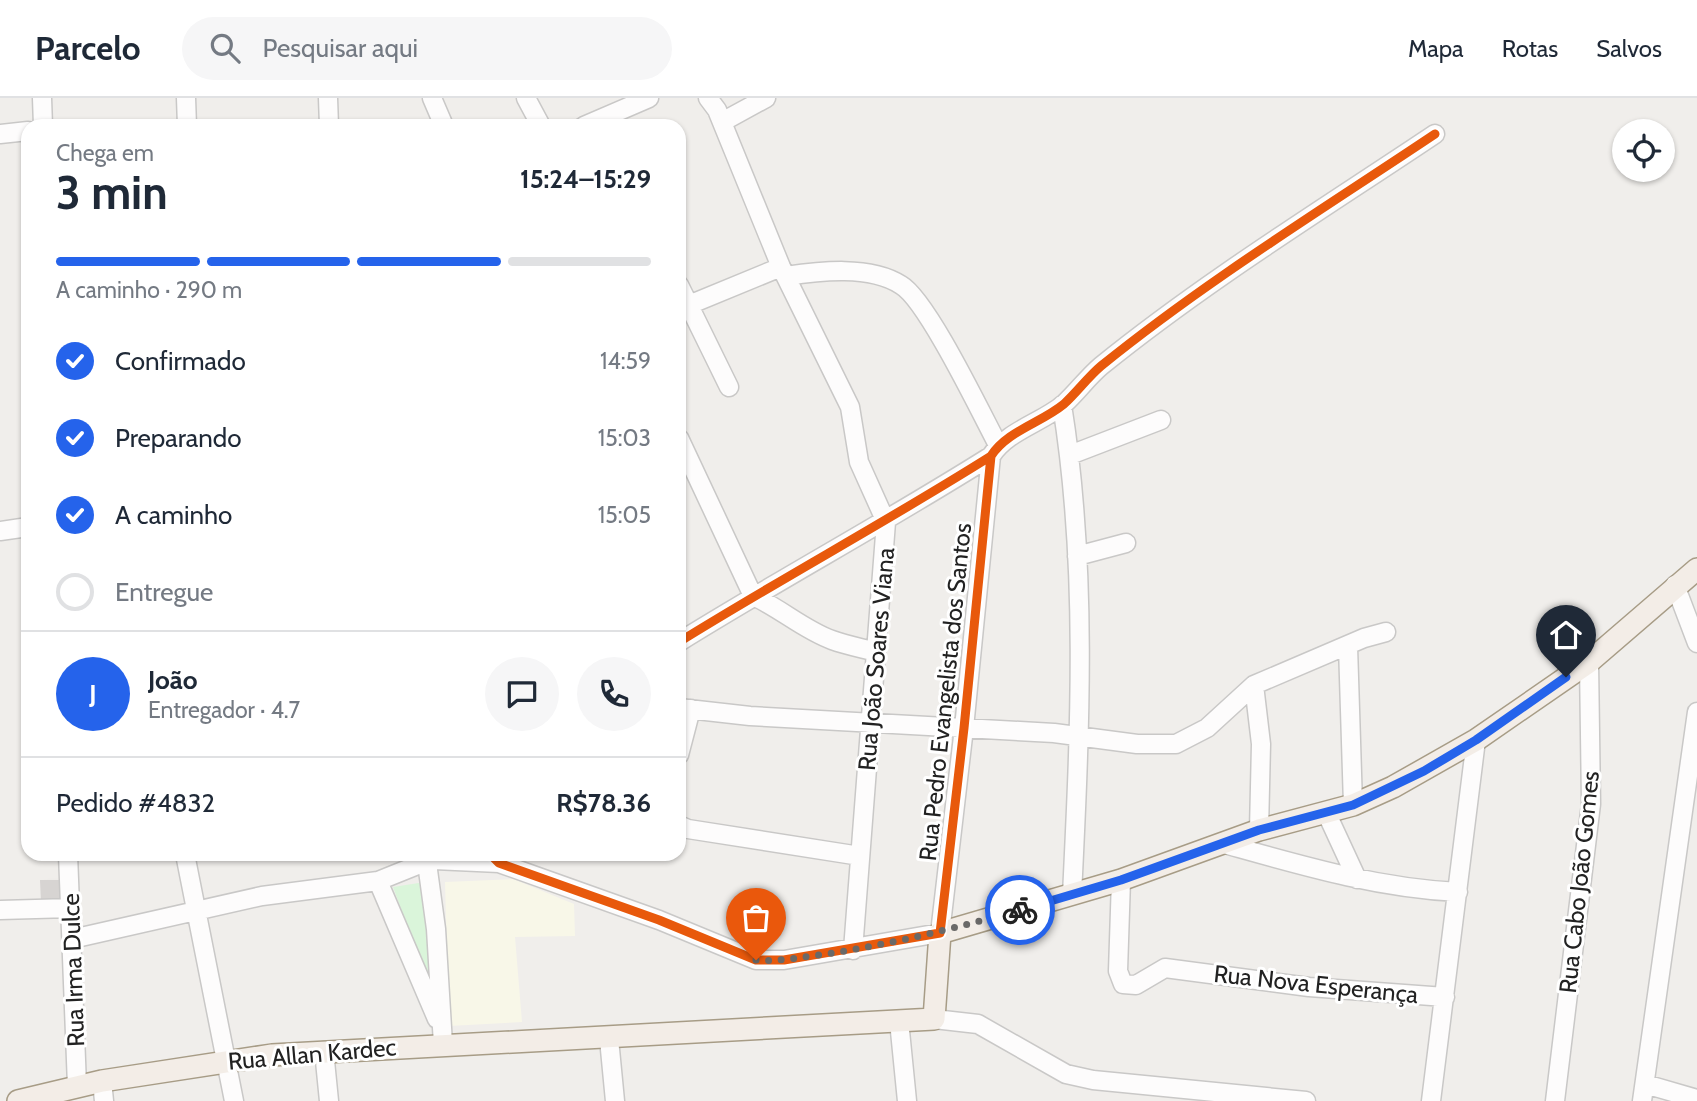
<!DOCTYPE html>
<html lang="pt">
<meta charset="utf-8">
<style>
body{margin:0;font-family:Cabin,sans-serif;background:#f6f6f7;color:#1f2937;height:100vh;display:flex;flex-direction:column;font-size:26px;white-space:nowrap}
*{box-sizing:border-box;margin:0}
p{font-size:23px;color:#747a83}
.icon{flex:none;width:38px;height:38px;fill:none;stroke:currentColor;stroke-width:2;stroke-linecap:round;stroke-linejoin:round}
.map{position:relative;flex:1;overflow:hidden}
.sheet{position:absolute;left:21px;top:21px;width:665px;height:742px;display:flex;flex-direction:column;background:#fff;border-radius:21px;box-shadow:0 2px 5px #0004}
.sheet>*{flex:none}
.buttons{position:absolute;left:1612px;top:21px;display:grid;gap:14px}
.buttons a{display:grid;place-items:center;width:63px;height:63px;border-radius:50%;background:#fff;box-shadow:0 2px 5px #0004;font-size:35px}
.pin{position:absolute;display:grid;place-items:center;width:60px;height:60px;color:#fff;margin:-72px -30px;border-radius:50% 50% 50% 0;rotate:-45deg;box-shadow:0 0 7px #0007}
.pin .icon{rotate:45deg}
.courier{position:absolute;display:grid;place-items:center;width:70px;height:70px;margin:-35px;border:5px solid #2563eb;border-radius:50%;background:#fff;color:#222;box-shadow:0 2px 9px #0007}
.headline em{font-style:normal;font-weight:700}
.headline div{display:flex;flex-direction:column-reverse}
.headline{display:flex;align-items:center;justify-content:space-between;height:119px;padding:0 35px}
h1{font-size:46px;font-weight:700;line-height:52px}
.bar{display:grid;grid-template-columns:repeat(4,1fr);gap:10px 7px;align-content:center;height:84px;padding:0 35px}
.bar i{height:9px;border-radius:5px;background:#e0e1e3}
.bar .active{background:#2563eb}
.bar p{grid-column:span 4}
.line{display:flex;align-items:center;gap:18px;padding:0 35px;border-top:2px solid #e0e1e3}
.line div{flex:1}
.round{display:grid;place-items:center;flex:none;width:74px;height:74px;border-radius:37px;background:#f6f6f7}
ol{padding:0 35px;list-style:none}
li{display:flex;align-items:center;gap:21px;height:77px}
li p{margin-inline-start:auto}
li .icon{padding:7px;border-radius:50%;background:#2563eb;color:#fff;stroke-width:4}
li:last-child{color:#747a83}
li i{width:38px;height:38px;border:4px solid #e0e1e3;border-radius:50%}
header{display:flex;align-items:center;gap:42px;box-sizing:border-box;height:98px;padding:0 35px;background:#fff;border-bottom:2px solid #e0e1e3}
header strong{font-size:33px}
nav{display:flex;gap:38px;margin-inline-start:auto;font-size:24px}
.search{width:490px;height:63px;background:#f6f6f7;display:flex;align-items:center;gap:18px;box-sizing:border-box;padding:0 24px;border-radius:38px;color:#747a83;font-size:26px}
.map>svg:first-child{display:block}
.education{fill:#f8f7e8}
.park{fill:#daf5da}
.building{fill:#d7d4d2;filter:url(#shadow)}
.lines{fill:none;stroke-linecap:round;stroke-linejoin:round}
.minor-casing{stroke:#c9c8c7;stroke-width:21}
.major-casing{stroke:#a79c86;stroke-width:24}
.minor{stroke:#fdfcfc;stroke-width:18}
.major{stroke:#f3ede7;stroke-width:21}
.cycleway-casing{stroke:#fff;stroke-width:13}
.cycleway{stroke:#e8590c;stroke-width:9}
.done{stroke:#6a6968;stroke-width:7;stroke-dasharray:0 12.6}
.route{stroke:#2563eb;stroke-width:9}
.labels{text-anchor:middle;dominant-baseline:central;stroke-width:6;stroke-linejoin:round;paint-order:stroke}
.street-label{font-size:24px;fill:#222;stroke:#fff}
</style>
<header>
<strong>Parcelo</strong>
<div class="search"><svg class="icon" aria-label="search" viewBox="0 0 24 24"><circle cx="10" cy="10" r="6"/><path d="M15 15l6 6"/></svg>Pesquisar aqui</div>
<nav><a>Mapa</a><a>Rotas</a><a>Salvos</a></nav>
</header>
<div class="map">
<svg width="1697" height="1003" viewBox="0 0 1697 1003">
<defs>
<filter id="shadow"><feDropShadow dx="6" dy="3.5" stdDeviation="2" flood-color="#0004"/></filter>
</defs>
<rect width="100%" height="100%" fill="#f0eeeb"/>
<path class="education" d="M513,781l61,25 1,32 -60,1 7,85 -73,4 -4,-144z"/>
<path class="park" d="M425,784l8,115 -40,-110z"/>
<path class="building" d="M40,782h23v22h-22z"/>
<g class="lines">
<defs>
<path id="minor" d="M42,0l1,28
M186,0l1,28
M328,0l1,28
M432,0l12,28
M526,0l15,28
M708,0l9,12 64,157 69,140 9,55 27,60 -33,428
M722,24l44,-24
M584,28l65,-28
M0,36l28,-3
M786,178c34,-5 84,-11 115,9 26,15 80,128 97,160
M679,187l50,102
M679,211l102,-42
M1062,307c26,162 18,326 10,490
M679,340l74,158c27,12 51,34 79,44 14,5 29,8 44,12
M1070,357l91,-35
M0,433l28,-4
M1077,458l49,-13
M1675,487l22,58
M679,544c103,-64 209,-121 312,-186 16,-25 50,-33 73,-52 13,-12 24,-27 37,-38 105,-85 222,-157 334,-232
M1348,548l5,159
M1254,587l7,59 -2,86
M679,610l71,8 304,17 83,11h39l31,-16 47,-43 110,-47 22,-6
M679,657l12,-46
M1326,714l31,67
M679,727l9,4 172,27
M1221,745c79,22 155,45 237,49
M68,756l9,232
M185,756l49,247
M490,756l9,9 160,57 97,40h28l156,-27 24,-205 27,-272
M434,762l65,3
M427,765l9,66 7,115
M1121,782l-3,91 5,13 13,1 29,-17 144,19 136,10
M378,783l59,138
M0,812l71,-2
M72,841l190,-43 116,-15 67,-27
M934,921l44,5 88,50 27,6 213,21
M899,923l8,80
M609,941l6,62
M324,953l5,50
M102,983l2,20
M1645,986l52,15
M1431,1003l45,-361
M1555,1003l36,-297 -2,-142
M1642,1003l55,-389"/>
<path id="major" d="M18,1003l84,-20 170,-26 662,-36 6,-86 181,-53 138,-50 94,-25 40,-18 83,-47 113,-78 108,-93"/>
</defs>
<use href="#minor" class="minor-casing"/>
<use href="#major" class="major-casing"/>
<use href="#minor" class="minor"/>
<use href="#major" class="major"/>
<defs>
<path id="cycleway" d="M679,544c103,-64 209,-121 312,-186 16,-25 50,-33 73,-52 13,-12 24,-27 37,-38 105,-85 222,-157 334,-232
M490,756l9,9 160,57 97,40h28l156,-27 24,-205 27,-272"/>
</defs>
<use href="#cycleway" class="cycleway-casing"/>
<use href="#cycleway" class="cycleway"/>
</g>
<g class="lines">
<path class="done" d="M756,862c23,2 46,-3 70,-6 66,-10 130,-26 194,-44"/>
<path class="route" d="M1020,812l101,-30 138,-50 94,-25 71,-34 52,-31 90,-63"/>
</g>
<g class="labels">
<g class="street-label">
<text transform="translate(876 561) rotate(-85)">Rua João Soares Viana</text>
<text transform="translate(945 594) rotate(-84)">Rua Pedro Evangelista dos Santos</text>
<text transform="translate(1579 784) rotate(-84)">Rua Cabo João Gomes</text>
<text transform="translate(73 872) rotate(-92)">Rua Irma Dulce</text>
<text transform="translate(1316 886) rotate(6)">Rua Nova Esperança</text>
<text transform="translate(312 956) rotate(-5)">Rua Allan Kardec</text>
</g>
</g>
</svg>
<div class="buttons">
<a><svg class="icon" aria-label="locate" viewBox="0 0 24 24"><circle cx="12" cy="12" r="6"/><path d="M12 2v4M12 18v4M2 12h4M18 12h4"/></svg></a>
</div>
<div class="pin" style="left:756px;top:862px;background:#ea580c"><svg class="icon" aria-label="bag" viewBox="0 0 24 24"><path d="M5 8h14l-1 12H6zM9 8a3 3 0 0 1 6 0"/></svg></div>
<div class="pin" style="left:1566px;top:579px;background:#1f2937"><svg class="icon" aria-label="home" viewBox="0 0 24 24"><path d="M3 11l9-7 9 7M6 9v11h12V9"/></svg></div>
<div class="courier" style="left:1020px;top:812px"><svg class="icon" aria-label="bike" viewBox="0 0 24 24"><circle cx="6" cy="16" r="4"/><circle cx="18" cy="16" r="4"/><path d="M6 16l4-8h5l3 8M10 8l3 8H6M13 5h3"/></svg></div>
<section class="sheet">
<div class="headline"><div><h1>3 min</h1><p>Chega em</p></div><em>15:24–15:29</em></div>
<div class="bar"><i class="active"></i><i class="active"></i><i class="active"></i><i></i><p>A caminho · 290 m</p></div>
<ol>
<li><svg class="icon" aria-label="check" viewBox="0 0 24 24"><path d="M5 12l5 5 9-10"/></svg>Confirmado<p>14:59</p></li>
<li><svg class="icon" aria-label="check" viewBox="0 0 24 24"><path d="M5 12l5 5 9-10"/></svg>Preparando<p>15:03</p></li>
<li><svg class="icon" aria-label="check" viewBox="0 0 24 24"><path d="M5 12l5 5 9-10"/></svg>A caminho<p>15:05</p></li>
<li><i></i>Entregue</li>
</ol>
<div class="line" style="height:126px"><b class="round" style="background:#2563eb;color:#fff">J</b><div><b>João</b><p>Entregador · 4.7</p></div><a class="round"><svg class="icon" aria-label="chat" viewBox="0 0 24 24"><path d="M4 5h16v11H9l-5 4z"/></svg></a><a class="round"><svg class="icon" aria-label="phone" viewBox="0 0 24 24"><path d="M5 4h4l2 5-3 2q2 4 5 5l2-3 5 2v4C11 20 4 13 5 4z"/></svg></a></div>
<div class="line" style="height:91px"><div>Pedido #4832</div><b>R$78.36</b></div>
</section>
</div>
